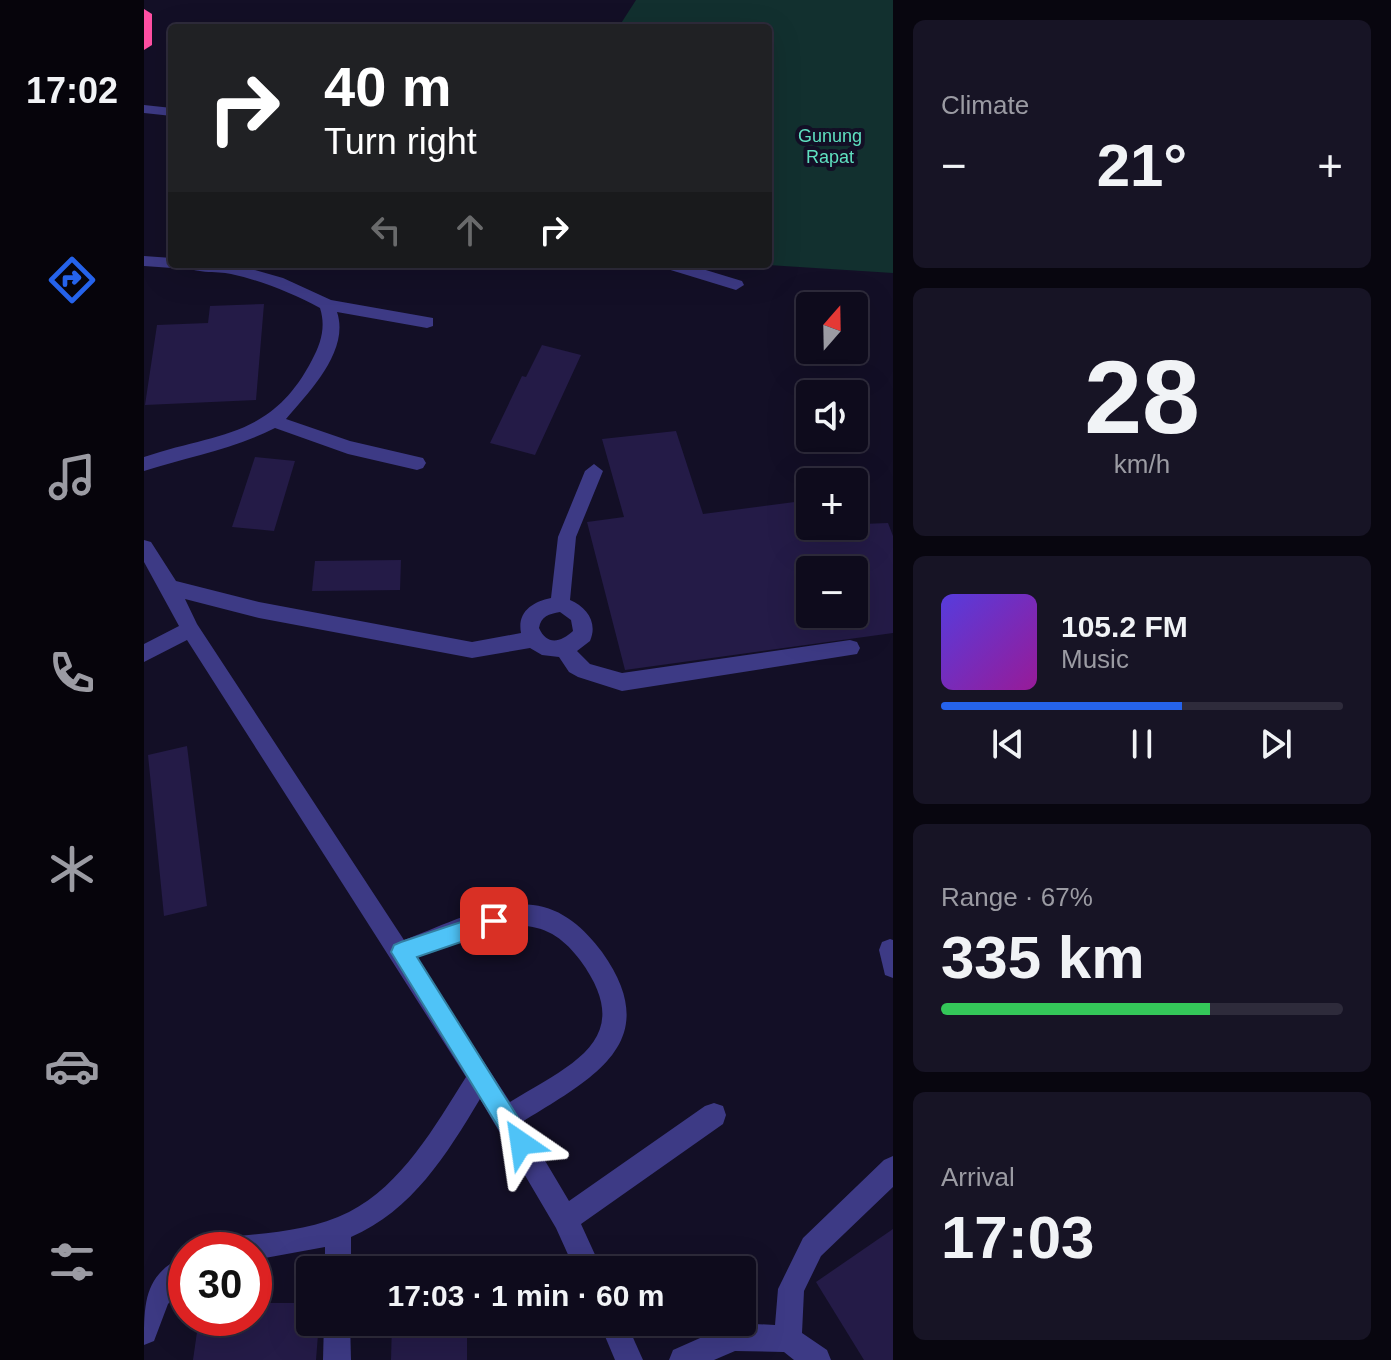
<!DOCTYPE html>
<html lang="en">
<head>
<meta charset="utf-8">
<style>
	:root { --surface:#0e0b1c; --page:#171425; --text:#f1f3f6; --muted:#9b9ba3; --line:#2e2b3b; --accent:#2563eb }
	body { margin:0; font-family:Arial,sans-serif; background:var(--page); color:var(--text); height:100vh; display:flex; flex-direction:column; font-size:30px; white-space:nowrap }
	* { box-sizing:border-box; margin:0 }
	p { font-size:26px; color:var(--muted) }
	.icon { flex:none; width:44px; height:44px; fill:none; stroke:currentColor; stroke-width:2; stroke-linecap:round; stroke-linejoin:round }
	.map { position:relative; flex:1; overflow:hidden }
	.side { display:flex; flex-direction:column; gap:20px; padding:20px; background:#08060f; width:498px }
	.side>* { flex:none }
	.hud { position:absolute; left:24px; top:24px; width:604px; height:244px; border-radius:8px; box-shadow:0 8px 32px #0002,0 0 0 2px var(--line); background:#202124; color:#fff; overflow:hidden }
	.needle { width:52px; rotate:20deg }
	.fabs { position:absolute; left:652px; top:292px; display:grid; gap:16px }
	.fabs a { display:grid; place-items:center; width:72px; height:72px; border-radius:8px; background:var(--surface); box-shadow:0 8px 32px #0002,0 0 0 2px var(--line); font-size:40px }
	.speed { position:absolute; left:24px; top:1232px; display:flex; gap:16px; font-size:40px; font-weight:700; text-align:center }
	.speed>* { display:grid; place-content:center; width:104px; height:104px; border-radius:50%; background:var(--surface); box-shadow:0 8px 32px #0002,0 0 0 2px var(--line); line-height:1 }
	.speed .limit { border:12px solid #d22; background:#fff; color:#111 }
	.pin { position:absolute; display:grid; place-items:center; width:68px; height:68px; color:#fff; margin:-34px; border-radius:16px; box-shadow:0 4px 12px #0006 }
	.me { position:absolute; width:88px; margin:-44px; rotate:328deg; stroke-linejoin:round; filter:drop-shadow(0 0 6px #0008) }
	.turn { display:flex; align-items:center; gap:28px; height:168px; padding:0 24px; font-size:36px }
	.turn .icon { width:104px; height:104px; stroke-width:2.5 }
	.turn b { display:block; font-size:56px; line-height:68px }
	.lanes { display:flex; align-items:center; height:76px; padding:0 24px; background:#0003; justify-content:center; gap:40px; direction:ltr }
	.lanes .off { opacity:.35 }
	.big { font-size:60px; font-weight:800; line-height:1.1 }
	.side .tile { flex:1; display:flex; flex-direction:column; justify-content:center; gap:12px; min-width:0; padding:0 28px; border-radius:12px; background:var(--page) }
	.side .dial { align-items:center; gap:0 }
	.dial b { font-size:104px; line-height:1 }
	.song { display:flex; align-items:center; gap:24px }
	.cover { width:96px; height:96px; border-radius:12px; background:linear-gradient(135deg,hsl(250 70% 55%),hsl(300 70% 35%)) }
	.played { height:8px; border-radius:4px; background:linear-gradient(90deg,var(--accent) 60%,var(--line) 60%) }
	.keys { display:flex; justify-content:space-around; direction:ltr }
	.heat { display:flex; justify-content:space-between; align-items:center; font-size:44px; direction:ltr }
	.charge { height:12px; border-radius:6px; background:linear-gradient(90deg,#34c759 67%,var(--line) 0) }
	.trip { position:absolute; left:152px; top:1256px; width:460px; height:80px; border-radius:8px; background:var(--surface); box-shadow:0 8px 32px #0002,0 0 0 2px var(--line); font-weight:800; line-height:80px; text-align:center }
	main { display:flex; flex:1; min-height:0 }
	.tab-bar { display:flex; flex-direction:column; width:144px; justify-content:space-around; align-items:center; background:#06040b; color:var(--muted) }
	.tab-bar .icon { width:56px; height:56px }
	.tab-bar .active { color:var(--accent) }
	.tab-bar b { font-size:36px; color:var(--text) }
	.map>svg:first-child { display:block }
	.green { fill:#12302f }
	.building { fill:#241b47; fill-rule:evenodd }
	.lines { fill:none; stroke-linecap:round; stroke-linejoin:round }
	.minor { fill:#3d3a85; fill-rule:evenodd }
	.highway { fill:#ff4fa3; fill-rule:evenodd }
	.route { fill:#4fc3f7; stroke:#337fa1; stroke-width:2 }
	.labels { text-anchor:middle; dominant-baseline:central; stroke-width:8; stroke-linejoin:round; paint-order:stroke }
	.far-park-label { font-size:18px; fill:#5fe0c0; stroke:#130f26 }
</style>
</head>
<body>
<main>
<nav class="tab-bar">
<b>17:02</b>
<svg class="icon active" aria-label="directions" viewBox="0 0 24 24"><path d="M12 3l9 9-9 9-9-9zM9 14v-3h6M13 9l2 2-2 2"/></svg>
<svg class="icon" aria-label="music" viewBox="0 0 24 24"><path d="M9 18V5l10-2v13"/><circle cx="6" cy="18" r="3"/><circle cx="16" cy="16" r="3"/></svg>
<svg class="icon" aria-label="phone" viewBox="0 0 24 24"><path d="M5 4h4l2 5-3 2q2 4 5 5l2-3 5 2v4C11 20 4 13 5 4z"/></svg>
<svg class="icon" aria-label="climate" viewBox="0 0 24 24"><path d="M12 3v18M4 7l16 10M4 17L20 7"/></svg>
<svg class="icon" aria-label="car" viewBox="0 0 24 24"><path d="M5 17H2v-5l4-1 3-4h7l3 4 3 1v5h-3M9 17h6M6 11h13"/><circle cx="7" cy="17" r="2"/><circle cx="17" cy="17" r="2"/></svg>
<svg class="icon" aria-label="filters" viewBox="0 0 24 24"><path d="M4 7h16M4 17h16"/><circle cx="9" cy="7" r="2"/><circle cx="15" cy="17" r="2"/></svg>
</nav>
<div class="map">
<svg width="749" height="1360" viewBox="0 0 749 1360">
	<rect width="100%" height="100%" fill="#130f26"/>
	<polygon class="green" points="492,0 749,0 749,273 624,265 624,28 474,28"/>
	<g class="building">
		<polygon points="120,304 112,400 1,405 13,325 64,323 66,306"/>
		<polygon points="398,345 437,355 391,455 346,443 378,376 382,377"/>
		<path d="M 532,431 L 559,514 L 666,500 L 666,526 L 744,523 L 749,536 L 749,633 L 481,670 L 443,522 L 480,517 L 458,439 ZM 666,570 L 710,570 L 710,614 L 666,614 Z"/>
		<polygon points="111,457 151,461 130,531 88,527"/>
		<polygon points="257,560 256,590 168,591 171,561"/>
		<polygon points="43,746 63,906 20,916 4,755"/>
		<polygon points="749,1229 749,1360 720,1360 672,1282"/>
		<polygon points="110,1303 166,1303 166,1322 175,1322 172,1360 49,1360 55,1318 110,1318"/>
		<polygon points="248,1322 323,1322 323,1360 247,1360"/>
	</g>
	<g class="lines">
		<g class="minor">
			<polygon points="0,105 28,108 28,116 0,113"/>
			<polygon points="0,256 28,258 28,264 35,264 28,268 0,266"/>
			<path d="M 38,264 L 100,267 L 139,278 L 187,300 L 289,318 L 289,326 L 283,328 L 193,312 C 206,351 165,392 142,419 L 206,441 L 279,458 L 282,463 L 279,468 L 273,470 L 204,454 L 131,428 C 90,449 44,457 0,471 L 0,457 C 73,432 127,439 168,360 C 177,343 182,327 176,308 C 148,293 119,281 87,274 C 73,271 48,274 38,264 Z"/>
			<polygon points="517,264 542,264 598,281 600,285 592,290 520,268"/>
			<path d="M 450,464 L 459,471 L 432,537 L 426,600 C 443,607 454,623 446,641 L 433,651 L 446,664 L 478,673 L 706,640 L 713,642 L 716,648 L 713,654 L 478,691 L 434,677 L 425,672 L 415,657 L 398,655 L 386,648 L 328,658 L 115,618 L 41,599 L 53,624 L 260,940 C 299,926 347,900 389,905 C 418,908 441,929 458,952 C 522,1042 449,1078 378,1122 L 425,1201 L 561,1106 L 570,1103 L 579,1106 L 582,1115 L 579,1124 L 437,1224 L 458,1270 L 431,1270 L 412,1228 L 336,1099 C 303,1154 268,1211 207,1237 L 207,1270 L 181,1270 L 181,1247 L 110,1260 L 110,1250 L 70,1250 L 74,1241 L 83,1237 C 123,1233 168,1231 205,1212 C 258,1185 291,1126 322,1077 L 43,640 L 0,662 L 0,644 L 35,626 L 0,562 L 0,540 L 7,542 L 32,581 L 115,602 L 328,642 L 377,633 C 373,612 388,602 407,598 L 414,537 L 441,471 ZM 416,612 L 427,620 L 429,631 C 417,642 403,646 395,628 C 397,616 405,614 416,612 ZM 380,926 C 404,927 422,941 436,960 C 494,1039 428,1064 366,1102 L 272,958 L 334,935 Z"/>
			<polygon points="746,939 749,940 749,978 741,975 735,950 738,942"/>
			<polygon points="749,1156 749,1187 677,1256 660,1291 658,1333 683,1350 687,1360 650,1360 640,1352 591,1351 570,1360 525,1360 529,1350 590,1323 631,1325 634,1289 659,1238 740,1160"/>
			<path d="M 42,1255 L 42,1284 L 24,1304 L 10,1341 L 0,1345 C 0,1302 0,1274 42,1255 Z"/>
			<polygon points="180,1322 206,1322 207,1360 179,1360"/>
			<polygon points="455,1322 482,1322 499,1360 471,1360"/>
		</g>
		<polygon class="highway" points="0,9 8,14 8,45 0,50"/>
	</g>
	<polygon class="route" points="350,911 358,914 361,921 358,928 273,957 385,1135 388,1143 385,1151 377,1155 369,1151 247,952 250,945 257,942"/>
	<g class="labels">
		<g class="far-park-label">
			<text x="686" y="136">Gunung<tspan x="686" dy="21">Rapat</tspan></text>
		</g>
	</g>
</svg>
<div class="fabs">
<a><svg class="needle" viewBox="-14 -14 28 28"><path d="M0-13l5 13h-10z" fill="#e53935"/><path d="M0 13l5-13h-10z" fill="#9b9ba3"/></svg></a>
<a><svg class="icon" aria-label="sound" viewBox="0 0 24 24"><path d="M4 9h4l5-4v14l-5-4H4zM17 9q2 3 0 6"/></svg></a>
<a>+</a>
<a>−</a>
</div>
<div class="speed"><div class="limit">30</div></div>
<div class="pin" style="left:350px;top:921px;background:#d93025"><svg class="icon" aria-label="arrive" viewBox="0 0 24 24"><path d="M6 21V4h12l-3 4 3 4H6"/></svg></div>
<svg class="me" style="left:377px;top:1143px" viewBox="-20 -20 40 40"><path d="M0-17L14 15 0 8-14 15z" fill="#4fc3f7" stroke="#fff" stroke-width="4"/></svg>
<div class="trip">17:03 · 1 min · 60 m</div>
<div class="hud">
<div class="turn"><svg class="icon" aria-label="right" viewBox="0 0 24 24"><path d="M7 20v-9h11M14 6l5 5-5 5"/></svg><div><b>40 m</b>Turn right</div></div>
<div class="lanes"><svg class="icon off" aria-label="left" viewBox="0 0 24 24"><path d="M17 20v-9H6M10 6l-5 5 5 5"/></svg><svg class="icon off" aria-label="ahead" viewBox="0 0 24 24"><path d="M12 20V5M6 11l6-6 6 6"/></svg><svg class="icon" aria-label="right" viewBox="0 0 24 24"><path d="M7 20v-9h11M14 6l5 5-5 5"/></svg></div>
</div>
</div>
<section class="side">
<div class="tile"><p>Climate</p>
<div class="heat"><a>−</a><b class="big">21°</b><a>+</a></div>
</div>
<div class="tile dial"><b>28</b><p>km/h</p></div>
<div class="tile">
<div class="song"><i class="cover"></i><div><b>105.2 FM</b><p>Music</p></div></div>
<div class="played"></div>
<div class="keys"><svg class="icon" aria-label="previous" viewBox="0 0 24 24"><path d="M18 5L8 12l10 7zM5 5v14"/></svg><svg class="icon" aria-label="pause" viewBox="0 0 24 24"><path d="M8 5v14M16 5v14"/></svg><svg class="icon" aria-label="next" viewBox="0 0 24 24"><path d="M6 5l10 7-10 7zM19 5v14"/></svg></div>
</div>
<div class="tile"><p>Range · 67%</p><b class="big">335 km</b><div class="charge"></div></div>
<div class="tile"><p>Arrival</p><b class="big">17:03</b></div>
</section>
</main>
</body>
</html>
